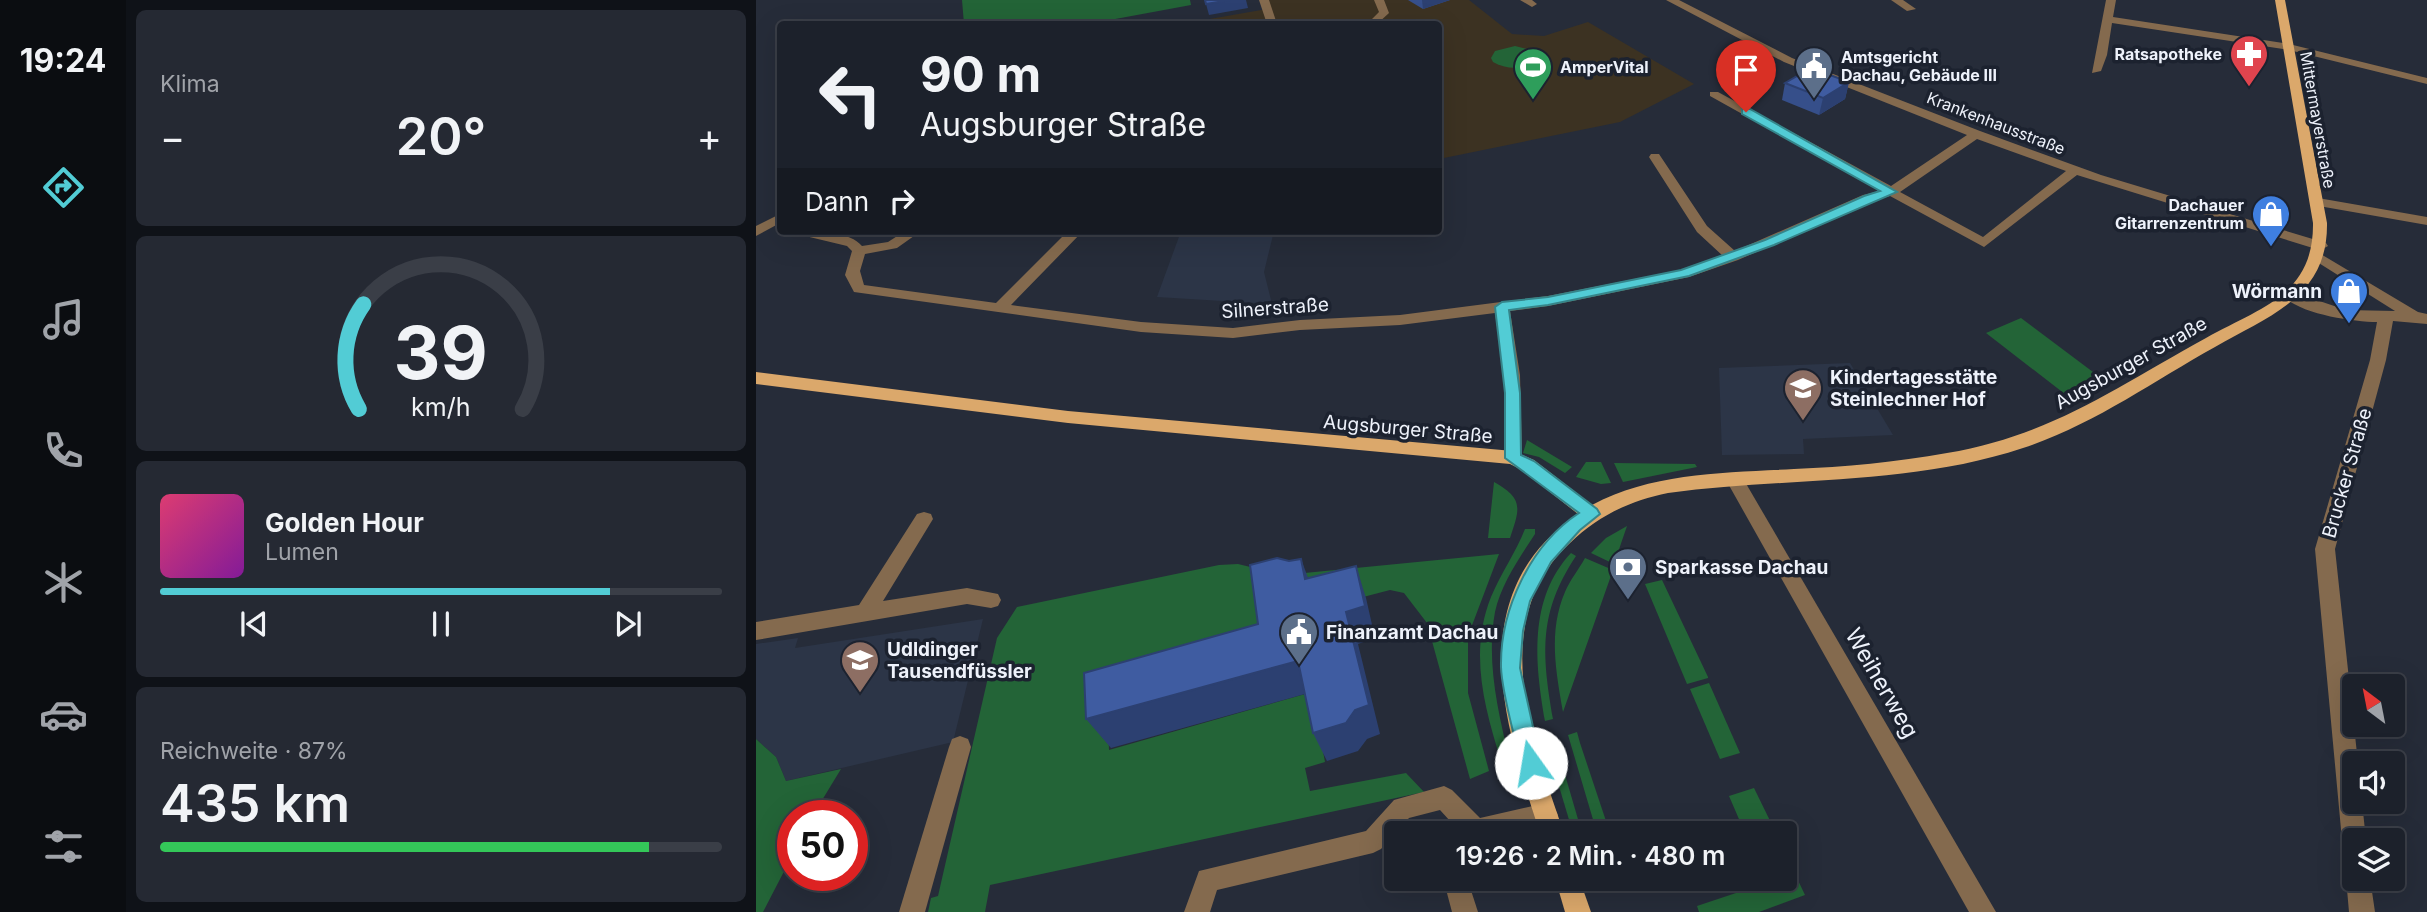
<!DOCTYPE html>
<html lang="de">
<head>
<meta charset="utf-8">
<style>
	:root { --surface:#1c212b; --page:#252933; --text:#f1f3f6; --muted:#a0a3a9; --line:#3a3e47; --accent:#52ccd5 }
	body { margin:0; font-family:Inter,sans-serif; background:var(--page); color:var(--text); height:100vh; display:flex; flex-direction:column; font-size:26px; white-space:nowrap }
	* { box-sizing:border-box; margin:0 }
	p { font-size:23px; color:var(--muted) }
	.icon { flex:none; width:38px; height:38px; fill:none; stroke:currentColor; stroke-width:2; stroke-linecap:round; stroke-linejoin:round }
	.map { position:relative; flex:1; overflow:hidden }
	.details { display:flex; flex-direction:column; gap:10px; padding:10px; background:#0f1218; width:630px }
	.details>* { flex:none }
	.banner { position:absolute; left:21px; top:21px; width:665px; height:214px; border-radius:7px; box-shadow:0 7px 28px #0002,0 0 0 2px var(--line); background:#1c212b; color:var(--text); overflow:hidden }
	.needle { width:46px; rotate:328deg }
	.tools { position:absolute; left:1586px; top:674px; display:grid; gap:14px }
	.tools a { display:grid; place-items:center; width:63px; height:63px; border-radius:7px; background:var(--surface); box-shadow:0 7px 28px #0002,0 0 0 2px var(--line); font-size:35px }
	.speed { position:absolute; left:21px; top:800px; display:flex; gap:14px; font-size:35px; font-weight:700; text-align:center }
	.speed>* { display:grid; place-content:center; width:91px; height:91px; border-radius:50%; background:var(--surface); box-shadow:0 7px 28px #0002,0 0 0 2px var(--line); line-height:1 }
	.speed .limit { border:10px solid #d22; background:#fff; color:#111 }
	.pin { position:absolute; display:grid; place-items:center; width:60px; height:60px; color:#fff; margin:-72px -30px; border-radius:50% 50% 50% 0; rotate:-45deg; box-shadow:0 0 7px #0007 }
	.pin .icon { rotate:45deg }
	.me { position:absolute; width:77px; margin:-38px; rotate:347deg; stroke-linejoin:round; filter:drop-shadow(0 0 5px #0008) }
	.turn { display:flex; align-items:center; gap:24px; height:147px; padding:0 28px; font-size:32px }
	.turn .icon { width:91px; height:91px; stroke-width:2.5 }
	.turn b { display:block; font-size:49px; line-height:60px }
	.then { display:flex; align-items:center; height:66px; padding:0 28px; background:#0003; gap:14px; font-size:26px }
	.big { font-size:52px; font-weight:600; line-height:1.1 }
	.details .tile { flex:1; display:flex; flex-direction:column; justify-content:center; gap:10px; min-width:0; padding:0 24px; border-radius:10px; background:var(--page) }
	.details .dial { align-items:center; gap:0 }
	.dial svg { height:182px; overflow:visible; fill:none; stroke:var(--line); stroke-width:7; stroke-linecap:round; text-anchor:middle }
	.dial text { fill:var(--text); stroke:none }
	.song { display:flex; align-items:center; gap:21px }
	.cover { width:84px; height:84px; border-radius:10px; background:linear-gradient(135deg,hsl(340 70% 55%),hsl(290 70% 35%)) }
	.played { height:7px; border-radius:4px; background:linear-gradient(90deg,var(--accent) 80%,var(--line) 80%) }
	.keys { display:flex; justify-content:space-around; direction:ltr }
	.heat { display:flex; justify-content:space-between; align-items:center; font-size:38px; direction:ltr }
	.charge { height:10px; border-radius:5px; background:linear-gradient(90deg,#34c759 87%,var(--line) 0) }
	.trip { position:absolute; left:628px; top:821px; width:413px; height:70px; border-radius:7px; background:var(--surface); box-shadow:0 7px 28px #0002,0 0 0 2px var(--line); font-weight:600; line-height:70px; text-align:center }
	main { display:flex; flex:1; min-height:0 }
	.dock { display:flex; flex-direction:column; width:126px; justify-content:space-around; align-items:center; background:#0b0d11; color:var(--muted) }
	.dock .icon { width:49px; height:49px }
	.dock .active { color:var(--accent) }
	.dock b { font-size:32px; color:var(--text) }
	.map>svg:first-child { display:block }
	.built { fill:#2c3547 }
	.medical { fill:#3c3222 }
	.green { fill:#236437 }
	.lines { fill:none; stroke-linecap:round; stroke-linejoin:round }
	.minor { fill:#846a4e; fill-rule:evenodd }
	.major { fill:#dba86b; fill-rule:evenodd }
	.wall { fill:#364f8a }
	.shaded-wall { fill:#2c4071 }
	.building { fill:#3f5ca1; stroke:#2c4071; stroke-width:2 }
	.route { fill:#52ccd5; stroke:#35858a; stroke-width:2 }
	.labels { text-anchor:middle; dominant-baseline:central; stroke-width:7; stroke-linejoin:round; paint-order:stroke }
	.far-poi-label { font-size:16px; font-weight:bold; fill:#eef2fb; stroke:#1c222f; text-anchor:end }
	.far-street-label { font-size:16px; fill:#eef2fb; stroke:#1c222f }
	.poi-label { font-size:19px; font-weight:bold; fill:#eef2fb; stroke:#1c222f; text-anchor:start }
	.street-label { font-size:19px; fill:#eef2fb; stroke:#1c222f }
	.near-street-label { font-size:23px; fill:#eef2fb; stroke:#1c222f }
</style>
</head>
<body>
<main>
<nav class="dock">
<b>19:24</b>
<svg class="icon active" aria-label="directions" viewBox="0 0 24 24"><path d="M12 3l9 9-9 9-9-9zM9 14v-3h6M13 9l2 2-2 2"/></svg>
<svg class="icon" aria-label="music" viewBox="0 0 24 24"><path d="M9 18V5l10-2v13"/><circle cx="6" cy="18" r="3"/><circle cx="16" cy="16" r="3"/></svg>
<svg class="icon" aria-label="phone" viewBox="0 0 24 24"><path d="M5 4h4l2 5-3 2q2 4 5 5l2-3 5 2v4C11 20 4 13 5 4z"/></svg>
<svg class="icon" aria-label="climate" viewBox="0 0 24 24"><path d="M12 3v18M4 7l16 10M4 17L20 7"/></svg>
<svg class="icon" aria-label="car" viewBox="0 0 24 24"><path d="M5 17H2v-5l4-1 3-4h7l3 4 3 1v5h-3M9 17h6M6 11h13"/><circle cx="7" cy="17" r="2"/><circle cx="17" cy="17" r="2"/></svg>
<svg class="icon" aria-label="filters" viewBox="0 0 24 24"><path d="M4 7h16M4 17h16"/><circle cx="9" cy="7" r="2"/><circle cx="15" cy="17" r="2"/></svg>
</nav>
<section class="details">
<div class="tile"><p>Klima</p>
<div class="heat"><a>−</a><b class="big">20°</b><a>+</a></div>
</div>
<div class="tile dial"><svg viewBox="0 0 100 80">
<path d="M14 69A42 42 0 1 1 86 69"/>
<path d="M14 69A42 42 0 0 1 16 23" stroke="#52ccd5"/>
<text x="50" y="56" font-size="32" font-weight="700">39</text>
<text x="50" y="72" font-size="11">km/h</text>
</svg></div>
<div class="tile">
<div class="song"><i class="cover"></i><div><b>Golden Hour</b><p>Lumen</p></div></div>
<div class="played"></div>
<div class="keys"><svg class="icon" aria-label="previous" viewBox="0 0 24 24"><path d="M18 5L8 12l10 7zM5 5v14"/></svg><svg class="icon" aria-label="pause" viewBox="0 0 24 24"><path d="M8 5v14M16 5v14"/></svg><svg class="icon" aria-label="next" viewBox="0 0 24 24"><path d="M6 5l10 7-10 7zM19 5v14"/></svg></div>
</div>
<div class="tile"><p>Reichweite · 87%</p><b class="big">435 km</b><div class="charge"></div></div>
</section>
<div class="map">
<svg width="1671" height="912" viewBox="0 0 1671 912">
	<rect width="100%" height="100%" fill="#262c39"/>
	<g class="built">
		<polygon points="448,231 518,231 508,272 516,304 401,297 424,234"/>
		<polygon points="1094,363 1137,435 1047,439 1048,454 966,455 963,368"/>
		<polygon points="227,619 197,742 30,781 20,757 0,739 0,644 42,638 39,648"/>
	</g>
	<polygon class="medical" points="510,0 713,0 756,34 788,36 832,22 938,84 864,122 683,159 682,24 425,24 511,9"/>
	<g class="green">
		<polygon points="206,0 434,0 435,5 343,22 344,24 208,24"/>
		<path d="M 759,46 L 779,51 L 782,57 C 772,71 751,70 737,62 L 735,58 L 739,51 Z"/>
		<polygon points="1265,318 1349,381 1314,398 1230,333"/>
		<polygon points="771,440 816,467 809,473 783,457 767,453"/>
		<polygon points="830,462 845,462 855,483 845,484 820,477"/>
		<polygon points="858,463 939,464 941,467 867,482"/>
		<path d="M 738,482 C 768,499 764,508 754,538 L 732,538 Z"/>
		<polygon points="871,526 858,564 835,553 850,538"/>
		<path d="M 769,529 L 779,529 L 779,534 C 764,557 745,584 739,612 C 730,661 742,711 753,758 L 745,761 C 728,706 713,652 735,597 C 745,573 760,552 769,529 Z"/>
		<path d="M 815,553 L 820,556 C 782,613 786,654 797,719 L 789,721 C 779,663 772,599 815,553 Z"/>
		<polygon points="743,554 712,636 712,693 733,771 714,779 671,623 648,593 634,590 565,608 515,654 351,701 353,750 556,692 569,762 549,768 554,791 650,773 668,792 234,885 229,912 172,912 175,898 182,896 241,638 261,607 463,565 482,564 528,575"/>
		<path d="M 829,558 L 857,570 L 807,712 C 800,672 792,631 809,592 C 814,580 823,569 829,558 Z"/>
		<polygon points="906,580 952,677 952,678 931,684 889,584"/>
		<polygon points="953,683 984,753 964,759 934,689"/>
		<polygon points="821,732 824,743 854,833 841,833 812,735"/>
		<polygon points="0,739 20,757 30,781 85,769 57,815 37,816 37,854 7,912 0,912"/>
		<polygon points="805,761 826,833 817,833 796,763"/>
		<polygon points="998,788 1020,833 989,833 973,796"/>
		<polygon points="1029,853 1049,895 1003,912 943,912 941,906 1010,883 1009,879 1029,878"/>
	</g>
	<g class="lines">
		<g class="minor">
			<polygon points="503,0 513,0 521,24 511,24"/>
			<polygon points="618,0 628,0 633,13 621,24 611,24 623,12"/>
			<polygon points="764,0 776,0 781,4 776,7"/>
			<path d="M 910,0 L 923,0 L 1036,58 L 1224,131 L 1345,175 L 1570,243 L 1572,246 L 1565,250 L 1560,249 L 1321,175 L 1228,247 L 1134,196 L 1117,201 L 982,260 L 933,277 L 792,306 L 754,311 L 764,375 L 766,458 L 763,463 L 751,463 L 748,458 L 748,375 L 739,313 L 644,325 L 544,330 L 477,338 L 385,332 L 98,292 L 89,275 L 96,251 L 91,246 L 41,234 L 39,231 C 59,231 92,230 106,246 L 132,242 L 149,231 L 165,231 L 141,248 L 109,254 L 104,271 L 108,285 L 240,303 L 312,231 L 327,231 L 255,305 L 385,322 L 477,328 L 544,320 L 644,315 L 792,296 L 925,270 L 967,256 L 941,232 L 893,157 L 895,154 L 903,154 L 951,226 L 979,251 L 1107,195 L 1124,191 L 954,96 L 954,92 L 962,92 L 1135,186 L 1211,135 L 1028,62 ZM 1221,139 L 1310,171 L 1227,237 L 1144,192 Z"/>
			<polygon points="1135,0 1147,0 1160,9 1151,11"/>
			<polygon points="1350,0 1360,0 1357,17 1533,44 1671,78 1671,84 1533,50 1356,23 1351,55 1345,71 1336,73"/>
			<polygon points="1562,198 1671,217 1671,225 1557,205 1555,202"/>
			<polygon points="24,214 24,223 0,236 0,226"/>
			<path d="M 1563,253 L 1662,312 L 1671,314 L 1671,324 L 1637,321 L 1630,360 L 1579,549 L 1602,763 L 1598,763 L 1598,802 L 1606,802 L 1610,840 L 1598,840 L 1598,852 L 1590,848 L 1586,840 L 1559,549 L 1614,360 L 1621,322 C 1597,322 1544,314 1527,296 L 1534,291 L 1590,310 L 1639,311 L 1558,260 L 1556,257 Z"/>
			<polygon points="979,473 985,475 1240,912 1213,912 970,480 973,475"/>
			<polygon points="168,512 175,514 177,519 127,601 211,588 242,594 245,600 242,606 235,608 211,604 0,640 0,622 103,605 161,514"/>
			<polygon points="204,736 212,739 215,747 169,912 143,912 193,747 196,739"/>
			<polygon points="688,786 696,790 724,818 790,803 798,807 802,815 798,823 763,833 705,833 684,810 653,818 625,849 617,853 461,890 454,912 428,912 443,871 610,831 638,800"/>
			<polygon points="1598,867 1598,878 1614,878 1619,912 1593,912 1590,878 1593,869"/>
			<polygon points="687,878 711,878 722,912 696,912"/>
		</g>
		<g class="major">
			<path d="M 1519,0 L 1529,0 L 1571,223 C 1572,297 1514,315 1459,347 C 1396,382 1337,425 1267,448 C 1153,486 1030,477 912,493 C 873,501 842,516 814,543 C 730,621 776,741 808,833 L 784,833 C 748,724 705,593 822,514 L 766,470 L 754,464 L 312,423 L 0,384 L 0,372 L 312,411 L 757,451 L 778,460 L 836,505 C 898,472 970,473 1038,469 C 1089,467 1140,462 1191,453 C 1296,435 1359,388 1450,338 C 1504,308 1558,295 1557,223 Z"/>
			<polygon points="799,878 823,878 835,912 809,912"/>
		</g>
	</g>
	<g class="wall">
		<polygon points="652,0 694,0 667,9"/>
		<polygon points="1093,82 1089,99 1063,115 1026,100 1029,83"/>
	</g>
	<g class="shaded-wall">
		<polygon points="474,0 490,0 492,8 453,15 450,4"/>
		<polygon points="666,0 694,0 667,9"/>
		<polygon points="1093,82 1089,99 1063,115 1067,98"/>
		<polygon points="545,559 557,591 549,579"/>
		<polygon points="600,566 610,598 619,638 602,644 624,734 611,739 602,751 571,761 557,733 590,612"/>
		<polygon points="542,661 556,692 355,748 330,719"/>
	</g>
	<g class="building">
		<polygon points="449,0 474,0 450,4"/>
		<polygon points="1055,68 1093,82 1067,98 1029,83"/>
		<polygon points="521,558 533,561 545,559 549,579 600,566 609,606 590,612 613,705 599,710 590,723 557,733 542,661 330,719 328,673 502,624 494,565"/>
	</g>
	<path class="route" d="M 986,109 L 994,109 L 1141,192 L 1018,245 L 933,276 L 792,305 L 753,310 L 764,393 L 765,455 L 778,461 L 841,509 L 844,514 L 824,530 L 795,562 L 774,601 L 767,631 L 764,668 L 785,763 L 782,770 L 775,773 L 767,770 L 764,763 C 759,735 746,695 745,667 C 744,610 774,545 823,513 L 749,458 L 749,393 L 739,307 L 746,302 L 792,297 L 925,270 L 1009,240 L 1108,196 L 1124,191 L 986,114 Z"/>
	<defs>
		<symbol id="pharmacy-pin" viewBox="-11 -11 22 30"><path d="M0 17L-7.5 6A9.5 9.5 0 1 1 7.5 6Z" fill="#e0444e" stroke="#1c222f"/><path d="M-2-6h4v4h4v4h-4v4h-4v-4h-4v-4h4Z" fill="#fff"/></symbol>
		<symbol id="civic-pin" viewBox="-11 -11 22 30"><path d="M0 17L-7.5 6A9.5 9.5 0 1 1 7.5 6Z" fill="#5c6f8a" stroke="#1c222f"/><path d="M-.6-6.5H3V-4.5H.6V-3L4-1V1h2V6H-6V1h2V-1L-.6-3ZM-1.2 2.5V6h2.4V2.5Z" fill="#fff"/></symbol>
		<symbol id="stadium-pin" viewBox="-11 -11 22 30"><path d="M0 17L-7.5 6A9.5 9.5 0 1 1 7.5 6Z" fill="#2e9e5b" stroke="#1c222f"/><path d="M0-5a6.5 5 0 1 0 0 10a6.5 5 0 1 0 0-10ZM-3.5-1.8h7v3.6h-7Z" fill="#fff"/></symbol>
		<symbol id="shop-pin" viewBox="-11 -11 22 30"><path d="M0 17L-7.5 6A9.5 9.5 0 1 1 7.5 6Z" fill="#3f7fe0" stroke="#1c222f"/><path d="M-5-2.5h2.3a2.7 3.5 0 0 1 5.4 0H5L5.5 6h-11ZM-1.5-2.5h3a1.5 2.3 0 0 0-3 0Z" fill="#fff"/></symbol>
		<symbol id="school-pin" viewBox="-11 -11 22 30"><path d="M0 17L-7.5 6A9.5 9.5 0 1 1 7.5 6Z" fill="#8d6e63" stroke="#1c222f"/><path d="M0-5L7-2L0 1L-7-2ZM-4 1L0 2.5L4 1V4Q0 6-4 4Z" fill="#fff"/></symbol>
		<symbol id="bank-pin" viewBox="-11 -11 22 30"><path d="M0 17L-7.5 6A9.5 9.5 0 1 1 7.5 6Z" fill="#5c6f8a" stroke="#1c222f"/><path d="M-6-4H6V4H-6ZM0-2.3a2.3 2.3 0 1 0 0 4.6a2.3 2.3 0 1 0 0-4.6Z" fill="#fff"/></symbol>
	</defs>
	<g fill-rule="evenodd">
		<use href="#pharmacy-pin" x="1471" y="32" width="44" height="60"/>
		<use href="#civic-pin" x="1036" y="44" width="44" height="60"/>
		<use href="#stadium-pin" x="755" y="45" width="44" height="60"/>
		<use href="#shop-pin" x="1493" y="192" width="44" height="60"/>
		<use href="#shop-pin" x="1571" y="269" width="44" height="60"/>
		<use href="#school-pin" x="1025" y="366" width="44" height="60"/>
		<use href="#bank-pin" x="850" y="545" width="44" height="60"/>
		<use href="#civic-pin" x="521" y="610" width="44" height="60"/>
		<use href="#school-pin" x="82" y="638" width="44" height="60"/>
	</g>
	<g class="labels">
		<g class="far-poi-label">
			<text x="1466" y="54">Ratsapotheke</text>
			<text x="1085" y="57" text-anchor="start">Amtsgericht<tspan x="1085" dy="18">Dachau, Gebäude III</tspan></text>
			<text x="804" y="67" text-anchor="start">AmperVital</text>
			<text x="1488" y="205">Dachauer<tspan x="1488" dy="18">Gitarrenzentrum</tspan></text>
		</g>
		<g class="far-street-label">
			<text transform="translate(1562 120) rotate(80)">Mittermayerstraße</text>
			<text transform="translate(1240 123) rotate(21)">Krankenhausstraße</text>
		</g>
		<g class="poi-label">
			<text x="1566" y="291" text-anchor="end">Wörmann</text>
			<text x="1074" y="377">Kindertagesstätte<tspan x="1074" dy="22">Steinlechner Hof</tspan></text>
			<text x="899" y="567">Sparkasse Dachau</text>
			<text x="570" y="632">Finanzamt Dachau</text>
			<text x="131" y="649">Udldinger<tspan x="131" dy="22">Tausendfüssler</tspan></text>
		</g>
		<g class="street-label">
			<text transform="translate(519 308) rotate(-4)">Silnerstraße</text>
			<text transform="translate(1375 363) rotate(-29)">Augsburger Straße</text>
			<text transform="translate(652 429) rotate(5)">Augsburger Straße</text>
			<text transform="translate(1591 473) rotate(-74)">Brucker Straße</text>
		</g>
		<g class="near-street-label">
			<text transform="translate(1126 683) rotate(60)">Weiherweg</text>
		</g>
	</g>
</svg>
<div class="tools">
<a><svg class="needle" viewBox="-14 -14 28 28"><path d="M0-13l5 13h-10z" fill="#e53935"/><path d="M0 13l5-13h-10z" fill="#a0a3a9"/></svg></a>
<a><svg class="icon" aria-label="sound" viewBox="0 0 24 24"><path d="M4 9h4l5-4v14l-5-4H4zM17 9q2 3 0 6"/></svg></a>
<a><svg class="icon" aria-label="layers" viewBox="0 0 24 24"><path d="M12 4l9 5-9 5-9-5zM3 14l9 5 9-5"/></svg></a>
</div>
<div class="speed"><div class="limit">50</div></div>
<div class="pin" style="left:990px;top:112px;background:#d93025"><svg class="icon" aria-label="arrive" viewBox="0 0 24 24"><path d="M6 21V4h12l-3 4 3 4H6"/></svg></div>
<svg class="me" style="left:775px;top:763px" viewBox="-20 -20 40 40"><circle r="19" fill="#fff"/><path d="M0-13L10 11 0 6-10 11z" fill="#52ccd5"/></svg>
<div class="trip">19:26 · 2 Min. · 480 m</div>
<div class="banner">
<div class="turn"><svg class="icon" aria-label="left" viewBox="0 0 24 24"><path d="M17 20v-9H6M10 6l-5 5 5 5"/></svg><div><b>90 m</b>Augsburger Straße</div></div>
<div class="then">Dann<svg class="icon" aria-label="right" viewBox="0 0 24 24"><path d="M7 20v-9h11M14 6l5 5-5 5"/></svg></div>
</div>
</div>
</main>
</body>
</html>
